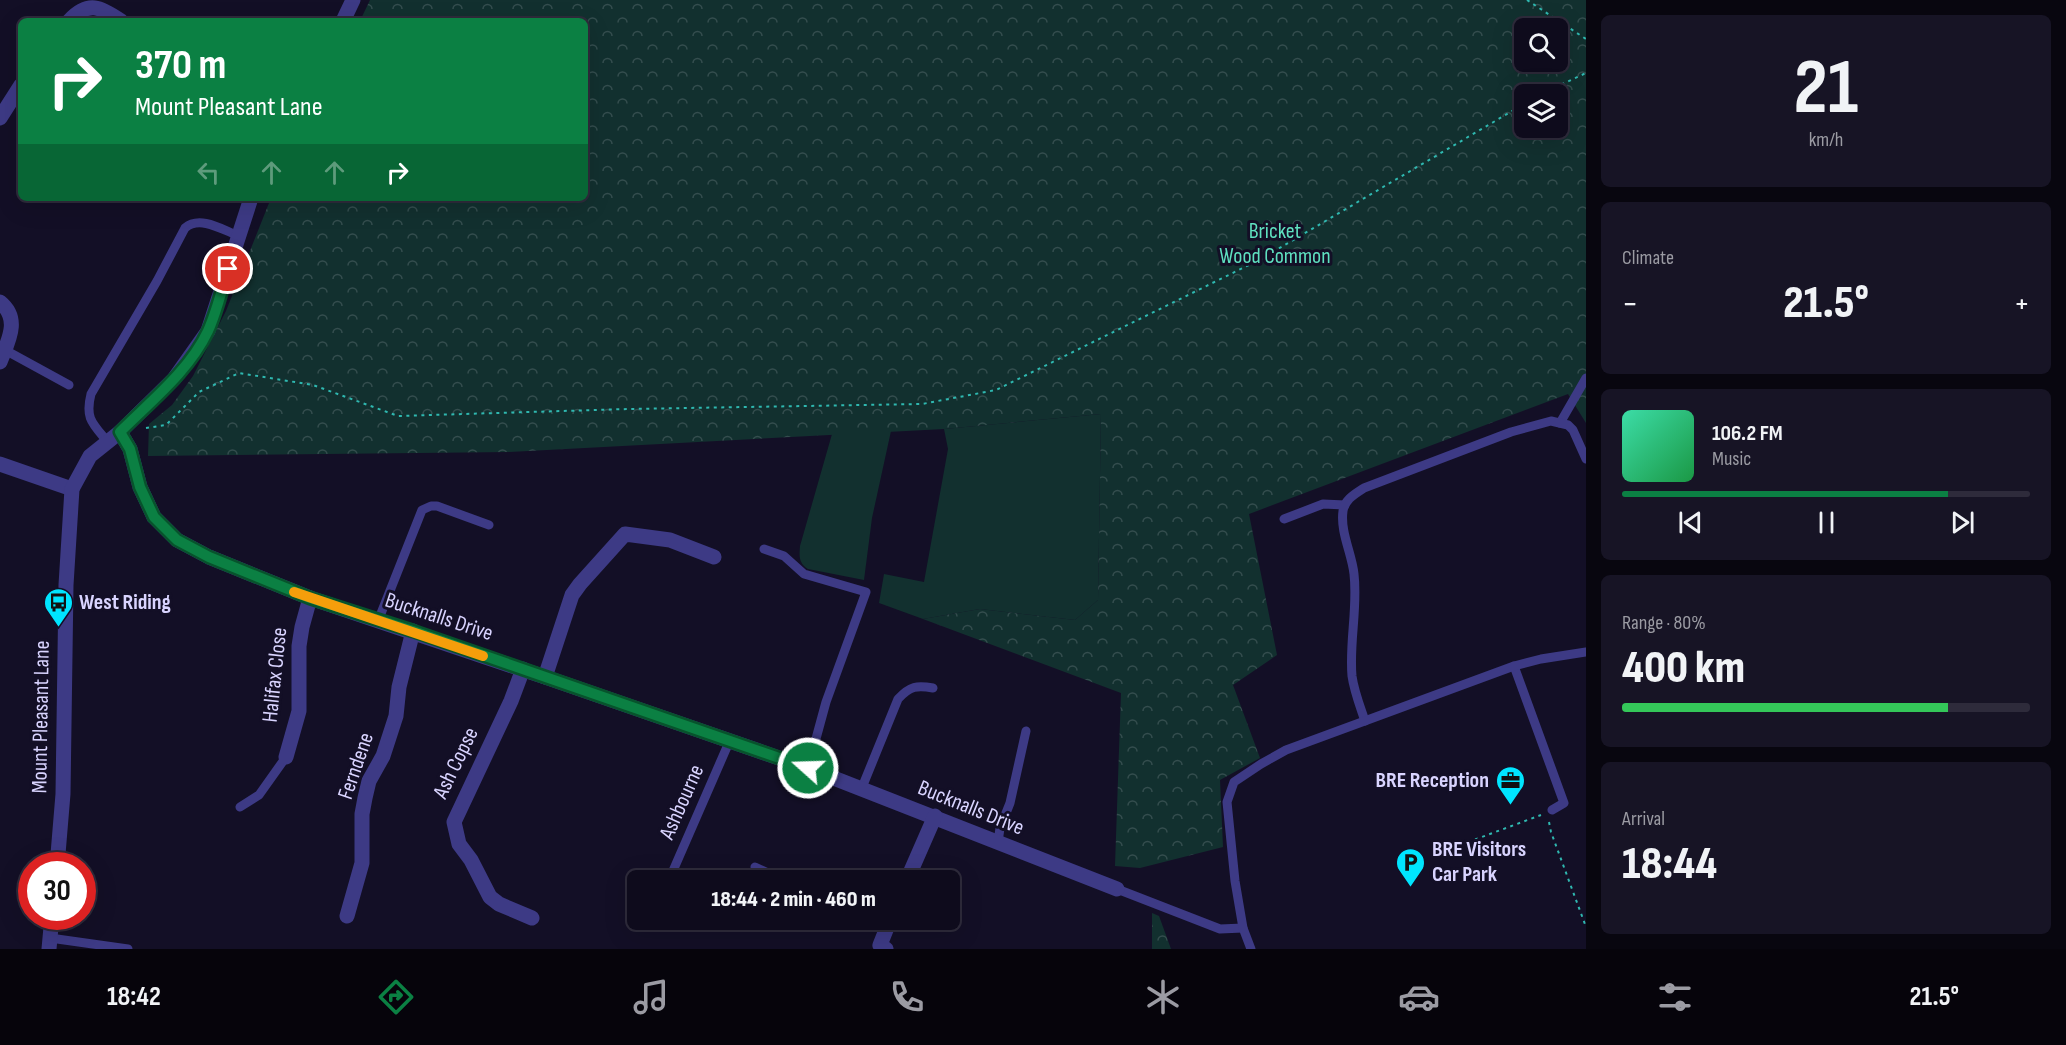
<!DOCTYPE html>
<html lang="en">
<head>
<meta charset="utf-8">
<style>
	:root { --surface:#0e0b1c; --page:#171425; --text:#f1f3f6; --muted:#9b9ba3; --line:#2e2b3b; --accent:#0b8043 }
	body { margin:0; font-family:"Sofia Sans Condensed",sans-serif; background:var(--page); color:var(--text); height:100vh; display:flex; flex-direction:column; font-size:22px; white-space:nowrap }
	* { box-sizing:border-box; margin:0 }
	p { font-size:20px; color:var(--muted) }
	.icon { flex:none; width:33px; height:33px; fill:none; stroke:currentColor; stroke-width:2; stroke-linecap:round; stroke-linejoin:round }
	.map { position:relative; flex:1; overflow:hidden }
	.sheet { display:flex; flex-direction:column; gap:15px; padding:15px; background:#08060f; width:480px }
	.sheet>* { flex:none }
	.hud { position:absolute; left:18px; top:18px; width:570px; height:183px; border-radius:9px; box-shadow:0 6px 24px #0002,0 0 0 2px var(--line); background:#0b8043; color:#fff; overflow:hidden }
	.fabs { position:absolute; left:1514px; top:18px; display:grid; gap:12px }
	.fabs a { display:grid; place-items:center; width:54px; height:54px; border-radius:9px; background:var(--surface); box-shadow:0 6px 24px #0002,0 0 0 2px var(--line); font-size:30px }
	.speed { position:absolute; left:18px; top:852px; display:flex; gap:12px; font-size:30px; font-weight:700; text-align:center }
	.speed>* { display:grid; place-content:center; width:78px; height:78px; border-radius:50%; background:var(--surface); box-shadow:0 6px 24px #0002,0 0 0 2px var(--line); line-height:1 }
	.speed .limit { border:9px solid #d22; background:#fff; color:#111 }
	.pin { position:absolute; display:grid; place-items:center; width:51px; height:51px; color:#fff; margin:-26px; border:3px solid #fff; border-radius:50%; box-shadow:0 2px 6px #0007 }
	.me { position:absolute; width:66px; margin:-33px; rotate:290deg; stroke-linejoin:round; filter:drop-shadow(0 0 4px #0008) }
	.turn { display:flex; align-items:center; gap:21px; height:126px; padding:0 18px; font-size:27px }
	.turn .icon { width:78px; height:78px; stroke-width:2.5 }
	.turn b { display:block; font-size:42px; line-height:51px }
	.lanes { display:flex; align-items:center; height:57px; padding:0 18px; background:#0003; justify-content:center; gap:30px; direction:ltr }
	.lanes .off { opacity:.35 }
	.big { font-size:45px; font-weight:800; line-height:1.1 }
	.sheet .tile { flex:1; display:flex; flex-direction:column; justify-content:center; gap:9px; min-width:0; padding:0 21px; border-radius:9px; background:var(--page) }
	.sheet .dial { align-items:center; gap:0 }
	.dial b { font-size:78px; line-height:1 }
	.song { display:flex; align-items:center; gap:18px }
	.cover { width:72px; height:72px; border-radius:9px; background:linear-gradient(135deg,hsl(160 70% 55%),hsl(140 70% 35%)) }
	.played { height:6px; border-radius:3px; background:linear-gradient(90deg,var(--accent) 80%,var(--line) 80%) }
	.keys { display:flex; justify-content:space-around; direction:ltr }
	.heat { display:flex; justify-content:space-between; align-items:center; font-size:33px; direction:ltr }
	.charge { height:9px; border-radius:4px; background:linear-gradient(90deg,#34c759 80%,var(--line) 0) }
	.trip { position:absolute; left:627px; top:870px; width:333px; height:60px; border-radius:9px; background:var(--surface); box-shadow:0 6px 24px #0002,0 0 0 2px var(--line); font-weight:800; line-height:60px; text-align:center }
	.menu { display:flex; height:96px; justify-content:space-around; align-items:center; background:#06040b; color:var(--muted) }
	.menu .icon { width:42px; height:42px }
	.menu .selected { color:var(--accent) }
	.menu b { font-size:27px; color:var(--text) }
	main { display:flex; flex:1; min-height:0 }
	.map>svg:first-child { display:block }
	.green { fill:#12302f }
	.forest { fill:url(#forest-crowns); fill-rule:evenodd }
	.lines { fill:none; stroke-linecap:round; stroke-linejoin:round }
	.path { stroke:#2fb8b0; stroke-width:2; stroke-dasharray:3 4.5; stroke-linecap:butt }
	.service { stroke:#3d3a85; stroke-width:9 }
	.minor { stroke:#3d3a85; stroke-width:15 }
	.tertiary { stroke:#3d3a85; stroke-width:15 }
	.route-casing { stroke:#07532c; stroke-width:15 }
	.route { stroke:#0b8043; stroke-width:10 }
	.slow { stroke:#f59e0b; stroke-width:10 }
	.labels { text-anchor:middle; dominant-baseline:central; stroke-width:6; stroke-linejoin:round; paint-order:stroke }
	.park-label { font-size:22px; fill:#5fe0c0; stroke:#130f26 }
	.poi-label { font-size:22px; font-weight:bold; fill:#d9d4ff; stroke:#130f26; text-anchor:start }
	.street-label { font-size:22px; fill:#d9d4ff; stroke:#130f26 }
</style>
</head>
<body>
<main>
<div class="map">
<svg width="1586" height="949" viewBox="0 0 1586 949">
	<defs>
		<pattern id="forest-crowns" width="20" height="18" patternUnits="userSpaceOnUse" patternTransform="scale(1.5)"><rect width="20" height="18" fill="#12302f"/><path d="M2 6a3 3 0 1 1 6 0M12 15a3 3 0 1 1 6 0" fill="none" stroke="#344d4e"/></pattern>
	</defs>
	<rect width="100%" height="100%" fill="#130f26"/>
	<g class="green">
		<polygon points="1101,414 1098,600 1075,620 980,609 923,619 879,603 884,574 924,582 948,449 944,429"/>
		<path d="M 891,431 L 872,518 L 864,580 L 808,569 C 799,563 799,557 800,546 L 832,434 Z"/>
	</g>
	<g class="forest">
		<path d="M 370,0 L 1586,0 L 1586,423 L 1568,394 L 1249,514 L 1277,655 L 1233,685 L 1260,758 L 1220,780 L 1223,847 L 1140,868 L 1115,866 L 1121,693 L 923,619 L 980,609 L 1075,620 L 1098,600 L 1101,414 L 944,429 L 509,452 L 148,456 L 149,424 L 172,405 L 193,376 L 226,311 L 271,198 L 585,198 L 585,21 L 360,21 ZM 1524,28 L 1557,28 L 1557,62 L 1524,62 ZM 1524,94 L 1557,94 L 1557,128 L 1524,128 Z"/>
		<polygon points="1152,913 1159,916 1171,949 1152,949"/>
	</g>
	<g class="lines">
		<g class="path">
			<polyline points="1527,0 1586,39"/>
			<polyline points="1541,94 1586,73"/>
			<polyline points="146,428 166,425 199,392 239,373 313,385 398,416 628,409 922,404 996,390 1261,259 1524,104"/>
			<polyline points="1549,822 1551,832 1586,927"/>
			<polyline points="1447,850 1541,815"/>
		</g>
		<g class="service">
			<polyline points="5,350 69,385"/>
			<polyline points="1560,423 1586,378"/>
			<path d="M 107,441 C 92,423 85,418 91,394 L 157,281 L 185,228 C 200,215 223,230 239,236"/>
			<polyline points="1284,519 1323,504 1345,505"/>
			<polyline points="764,549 784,556 804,574 866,592 826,702 808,768"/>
			<polyline points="378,621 422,510 431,506 437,506 489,525"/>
			<polyline points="1514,666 1564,803 1552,810"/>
			<path d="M 1365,721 C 1360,706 1354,691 1352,676 C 1349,642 1358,608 1354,574 C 1352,554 1340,532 1343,511 C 1345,499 1355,494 1364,488 L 1511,432 L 1551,421 L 1568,425 L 1573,430 L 1586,459"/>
			<path d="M 861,790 L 898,699 C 910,686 917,685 933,688"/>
			<polyline points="240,807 259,795 286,757"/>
			<polyline points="998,842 1000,828 1010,803 1026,731"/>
			<polyline points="755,867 783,880"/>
			<polyline points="669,880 730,740"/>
			<polyline points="1117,889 1220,929 1243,928"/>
			<polyline points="865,920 886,930"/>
			<polyline points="50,938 128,949"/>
			<polyline points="1251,949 1243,928 1235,881 1227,802 1234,782 1261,764 1286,750 1514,666 1541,659 1586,652"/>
		</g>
		<g class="minor">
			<path d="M 69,21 C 88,0 101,7 121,21"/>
			<polyline points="0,118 21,85"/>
			<path d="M 0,302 C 21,319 8,341 0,362"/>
			<polyline points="120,432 130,449 140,487 154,517 177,540 209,557 310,598 545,677 808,768 1117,889"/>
			<polyline points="523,669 511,701 454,822 459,844 471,860 490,897 499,904 532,918"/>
			<polyline points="545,677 572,595 580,584 625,534 670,540 714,557"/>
			<polyline points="286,757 299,711 299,646 302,627 310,598"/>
			<polyline points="907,880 935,816"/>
			<polyline points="347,916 362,863 362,814 365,798 369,781 383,756 396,716 399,687 413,631"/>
			<polyline points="886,949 880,945 890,920"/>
		</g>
		<g class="tertiary">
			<polyline points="343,21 353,0"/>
			<polyline points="0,464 72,489"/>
			<polyline points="57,866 63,794 66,585 72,489 90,456 120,432 174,379 208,331 251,198"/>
			<polyline points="49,949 52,916"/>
		</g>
	</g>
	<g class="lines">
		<defs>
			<path id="route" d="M 228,269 C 222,289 217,311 208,331 C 189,371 151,401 120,432 L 130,449 L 140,487 L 154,517 L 177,540 L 209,557 L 310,598 L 413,631 L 808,768"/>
		</defs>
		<use href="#route" class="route-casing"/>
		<use href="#route" class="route"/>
		<polyline class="slow" points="294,592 483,656"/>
	</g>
	<defs>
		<symbol id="bus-pin" viewBox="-11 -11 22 30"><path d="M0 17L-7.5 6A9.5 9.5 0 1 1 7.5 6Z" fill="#00e5ff" stroke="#130f26"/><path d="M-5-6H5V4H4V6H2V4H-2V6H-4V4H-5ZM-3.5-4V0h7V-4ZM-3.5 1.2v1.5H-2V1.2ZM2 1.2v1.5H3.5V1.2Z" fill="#111"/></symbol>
		<symbol id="office-pin" viewBox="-11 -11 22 30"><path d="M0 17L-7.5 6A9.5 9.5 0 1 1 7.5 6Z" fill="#00e5ff" stroke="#130f26"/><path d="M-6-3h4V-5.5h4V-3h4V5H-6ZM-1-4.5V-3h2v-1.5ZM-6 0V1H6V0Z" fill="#111"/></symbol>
		<symbol id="parking-pin" viewBox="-11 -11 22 30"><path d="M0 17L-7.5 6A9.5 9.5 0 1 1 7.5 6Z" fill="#00e5ff" stroke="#130f26"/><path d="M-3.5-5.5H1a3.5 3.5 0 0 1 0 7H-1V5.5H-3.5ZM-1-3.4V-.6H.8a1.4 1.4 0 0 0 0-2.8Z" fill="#111"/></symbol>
	</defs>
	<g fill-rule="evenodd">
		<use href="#bus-pin" x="42" y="586" width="33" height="45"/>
		<use href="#office-pin" x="1494" y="764" width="33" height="45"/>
		<use href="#parking-pin" x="1394" y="846" width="33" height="45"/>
	</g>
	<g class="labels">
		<g class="park-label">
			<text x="1275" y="231">Bricket<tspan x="1275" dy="25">Wood Common</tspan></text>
		</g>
		<g class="poi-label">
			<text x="79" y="602">West Riding</text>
			<text x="1489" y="780" text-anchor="end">BRE Reception</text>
			<text x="1432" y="849">BRE Visitors<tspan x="1432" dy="25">Car Park</tspan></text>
		</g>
		<g class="street-label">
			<text transform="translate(439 617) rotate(18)">Bucknalls Drive</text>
			<text transform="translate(275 675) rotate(-84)">Halifax Close</text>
			<text transform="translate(41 717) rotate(-89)">Mount Pleasant Lane</text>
			<text transform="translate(456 763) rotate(-64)">Ash Copse</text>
			<text transform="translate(356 766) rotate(-71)">Ferndene</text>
			<text transform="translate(682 802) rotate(-66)">Ashbourne</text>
			<text transform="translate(971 808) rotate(22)">Bucknalls Drive</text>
		</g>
	</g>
</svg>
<div class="fabs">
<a><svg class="icon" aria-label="search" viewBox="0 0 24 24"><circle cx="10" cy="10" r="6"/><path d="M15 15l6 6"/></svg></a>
<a><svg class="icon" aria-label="layers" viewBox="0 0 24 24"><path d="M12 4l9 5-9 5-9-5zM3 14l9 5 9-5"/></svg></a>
</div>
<div class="speed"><div class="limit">30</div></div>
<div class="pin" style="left:228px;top:269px;background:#d93025"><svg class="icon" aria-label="arrive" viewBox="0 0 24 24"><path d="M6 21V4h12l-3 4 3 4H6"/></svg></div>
<svg class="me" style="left:808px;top:768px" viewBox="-20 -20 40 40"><circle r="17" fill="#0b8043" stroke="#fff" stroke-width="3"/><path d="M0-11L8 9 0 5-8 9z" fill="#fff"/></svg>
<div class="trip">18:44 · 2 min · 460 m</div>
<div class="hud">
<div class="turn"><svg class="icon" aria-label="right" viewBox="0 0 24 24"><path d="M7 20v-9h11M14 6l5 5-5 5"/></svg><div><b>370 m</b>Mount Pleasant Lane</div></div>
<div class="lanes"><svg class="icon off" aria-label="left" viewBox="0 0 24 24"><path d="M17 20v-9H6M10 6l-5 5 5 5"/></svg><svg class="icon off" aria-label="ahead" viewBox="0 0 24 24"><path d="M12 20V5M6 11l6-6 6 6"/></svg><svg class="icon off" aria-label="ahead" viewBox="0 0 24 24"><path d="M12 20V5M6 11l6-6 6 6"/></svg><svg class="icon" aria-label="right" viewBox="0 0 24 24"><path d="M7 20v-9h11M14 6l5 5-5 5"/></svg></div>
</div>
</div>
<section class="sheet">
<div class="tile dial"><b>21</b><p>km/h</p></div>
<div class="tile"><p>Climate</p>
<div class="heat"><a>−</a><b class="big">21.5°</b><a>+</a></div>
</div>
<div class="tile">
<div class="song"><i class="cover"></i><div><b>106.2 FM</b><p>Music</p></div></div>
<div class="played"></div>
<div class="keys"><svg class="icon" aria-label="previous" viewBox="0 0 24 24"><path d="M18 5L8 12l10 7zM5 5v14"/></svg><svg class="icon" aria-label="pause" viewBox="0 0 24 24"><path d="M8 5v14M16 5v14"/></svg><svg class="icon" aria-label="next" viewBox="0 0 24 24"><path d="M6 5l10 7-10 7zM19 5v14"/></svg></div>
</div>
<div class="tile"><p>Range · 80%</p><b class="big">400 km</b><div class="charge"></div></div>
<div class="tile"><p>Arrival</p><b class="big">18:44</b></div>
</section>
</main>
<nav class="menu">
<b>18:42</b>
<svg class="icon selected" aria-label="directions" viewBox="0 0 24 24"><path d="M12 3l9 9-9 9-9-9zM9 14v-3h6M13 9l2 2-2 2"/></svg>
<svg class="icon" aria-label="music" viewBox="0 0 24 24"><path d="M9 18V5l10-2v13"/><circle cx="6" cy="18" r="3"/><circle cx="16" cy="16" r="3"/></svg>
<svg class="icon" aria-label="phone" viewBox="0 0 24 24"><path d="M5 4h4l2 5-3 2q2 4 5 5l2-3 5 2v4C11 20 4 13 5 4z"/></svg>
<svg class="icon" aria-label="climate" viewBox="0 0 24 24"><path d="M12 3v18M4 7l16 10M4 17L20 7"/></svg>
<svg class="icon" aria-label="car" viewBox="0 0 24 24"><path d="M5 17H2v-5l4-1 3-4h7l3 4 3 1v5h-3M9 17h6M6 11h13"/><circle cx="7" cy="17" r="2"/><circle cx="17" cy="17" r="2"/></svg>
<svg class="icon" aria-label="filters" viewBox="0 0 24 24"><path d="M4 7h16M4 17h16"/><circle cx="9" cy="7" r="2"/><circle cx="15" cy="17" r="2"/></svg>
<b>21.5°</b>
</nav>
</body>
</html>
